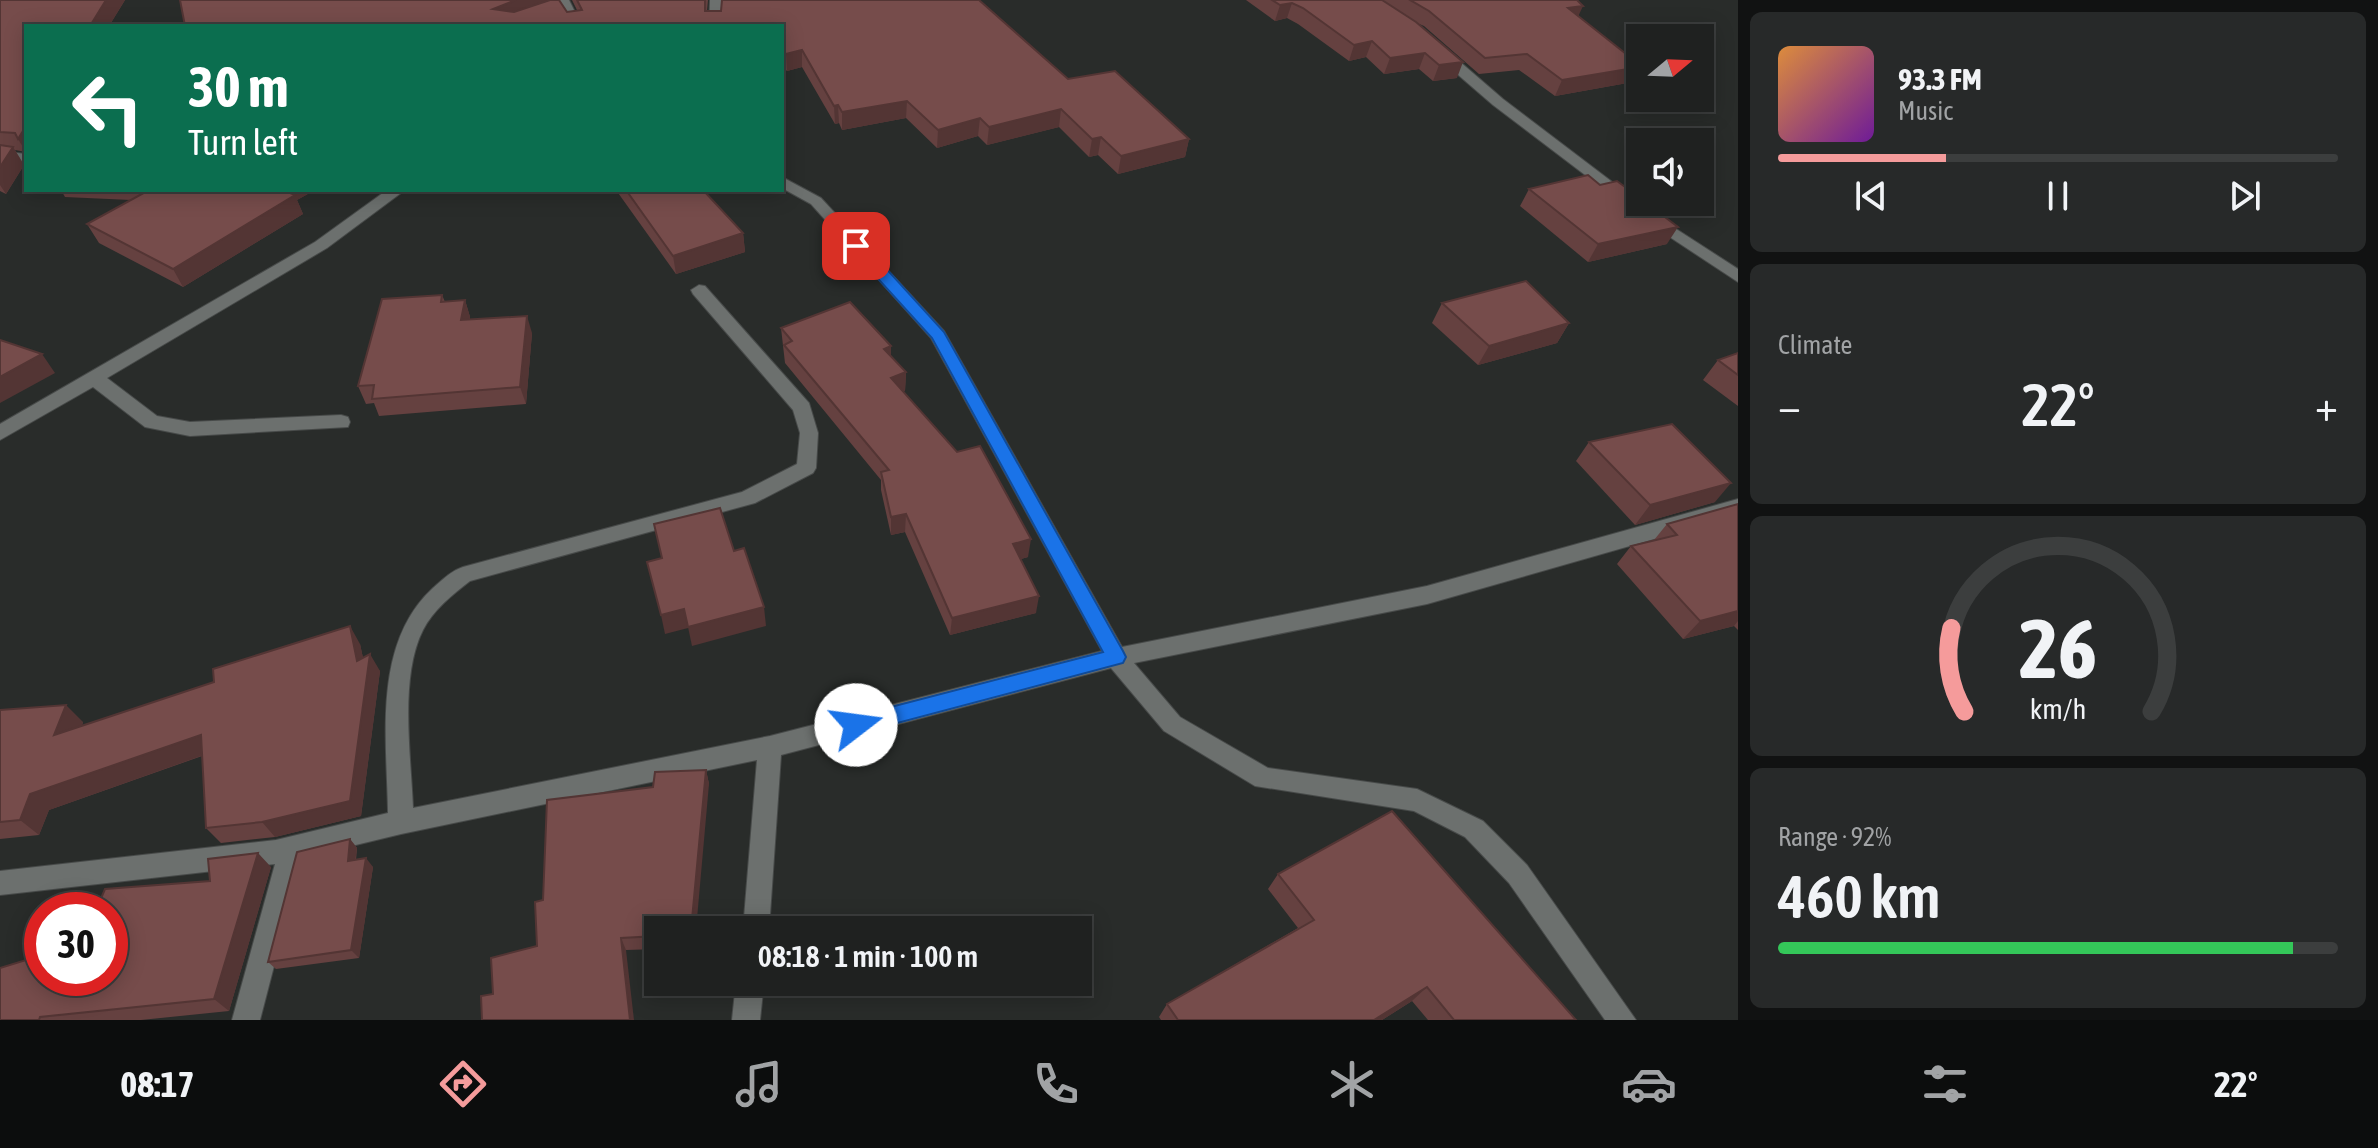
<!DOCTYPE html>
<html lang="en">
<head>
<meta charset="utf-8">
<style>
	:root { --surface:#1f2120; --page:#272929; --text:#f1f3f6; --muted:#a1a3a5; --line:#3c3e3e; --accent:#f59b9b }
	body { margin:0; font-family:"Asap Condensed",sans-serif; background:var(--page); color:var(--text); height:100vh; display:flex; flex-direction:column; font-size:30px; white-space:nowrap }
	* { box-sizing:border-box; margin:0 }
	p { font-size:26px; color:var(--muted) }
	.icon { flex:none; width:44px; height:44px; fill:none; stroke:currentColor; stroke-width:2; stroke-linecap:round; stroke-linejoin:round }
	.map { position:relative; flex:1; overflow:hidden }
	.details { display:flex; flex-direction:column; gap:12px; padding:12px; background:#111212; width:640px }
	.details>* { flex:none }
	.banner { position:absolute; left:24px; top:24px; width:760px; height:168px; border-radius:0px; box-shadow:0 4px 20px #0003,0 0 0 2px var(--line); background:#0b6e4f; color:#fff; overflow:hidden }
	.needle { width:52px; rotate:71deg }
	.tools { position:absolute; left:1626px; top:24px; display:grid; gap:16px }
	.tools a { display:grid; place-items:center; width:88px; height:88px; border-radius:0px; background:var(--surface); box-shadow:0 4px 20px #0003,0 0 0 2px var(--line); font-size:40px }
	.speed { position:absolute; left:24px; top:892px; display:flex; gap:16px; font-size:40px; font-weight:700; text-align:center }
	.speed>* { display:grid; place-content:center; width:104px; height:104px; border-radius:50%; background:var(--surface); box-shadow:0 4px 20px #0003,0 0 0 2px var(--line); line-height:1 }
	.speed .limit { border:12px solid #d22; background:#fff; color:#111 }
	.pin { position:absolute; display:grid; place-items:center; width:68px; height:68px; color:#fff; margin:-34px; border-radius:16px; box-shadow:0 4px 12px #0006 }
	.me { position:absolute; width:88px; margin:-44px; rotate:75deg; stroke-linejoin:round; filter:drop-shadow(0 0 6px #0008) }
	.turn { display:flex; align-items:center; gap:28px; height:168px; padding:0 32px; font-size:36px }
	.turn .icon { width:104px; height:104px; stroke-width:2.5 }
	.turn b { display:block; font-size:56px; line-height:68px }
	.big { font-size:60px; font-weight:600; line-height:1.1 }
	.details .tile { flex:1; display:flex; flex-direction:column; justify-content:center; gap:12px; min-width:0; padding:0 28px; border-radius:12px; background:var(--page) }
	.details .dial { align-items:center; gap:0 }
	.dial svg { height:208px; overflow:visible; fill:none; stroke:var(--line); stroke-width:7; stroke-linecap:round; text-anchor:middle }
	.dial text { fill:var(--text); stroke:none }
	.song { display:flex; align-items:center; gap:24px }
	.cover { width:96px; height:96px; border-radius:12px; background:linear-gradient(135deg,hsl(30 70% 55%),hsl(280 70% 35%)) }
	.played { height:8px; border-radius:4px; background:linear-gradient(90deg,var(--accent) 30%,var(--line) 30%) }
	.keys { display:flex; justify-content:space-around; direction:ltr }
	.heat { display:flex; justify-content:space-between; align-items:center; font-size:44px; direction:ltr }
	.charge { height:12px; border-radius:6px; background:linear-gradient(90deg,#34c759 92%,var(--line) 0) }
	.trip { position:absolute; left:644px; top:916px; width:448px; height:80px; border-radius:0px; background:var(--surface); box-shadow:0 4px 20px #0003,0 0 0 2px var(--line); font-weight:600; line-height:80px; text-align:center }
	.tab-bar { display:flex; height:128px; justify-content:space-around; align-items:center; background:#0c0d0d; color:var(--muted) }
	.tab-bar .icon { width:56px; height:56px }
	.tab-bar .selected { color:var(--accent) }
	.tab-bar b { font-size:36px; color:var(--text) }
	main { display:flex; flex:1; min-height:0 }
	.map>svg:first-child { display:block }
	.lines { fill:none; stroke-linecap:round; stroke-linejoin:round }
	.street-casing { stroke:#474a49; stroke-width:2 }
	.street { fill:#6c706e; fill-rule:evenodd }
	.wall { fill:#654140 }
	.shaded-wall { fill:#533534 }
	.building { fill:#764c4b; stroke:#533534; stroke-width:2 }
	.route { fill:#1a73e8; stroke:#114b97; stroke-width:2 }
</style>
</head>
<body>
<main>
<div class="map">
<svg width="1738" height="1020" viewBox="0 0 1738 1020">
	<rect width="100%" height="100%" fill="#292c2a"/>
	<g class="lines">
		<defs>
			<g id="street">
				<polygon points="557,0 569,0 582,26 570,26"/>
				<polygon points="710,0 722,0 721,26 709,26"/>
				<polygon points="1434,48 1444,48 1503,99 1632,197 1632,203 1622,203 1493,105 1434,54"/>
				<polygon points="0,151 26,154 26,162 0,159"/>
				<path d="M 782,177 L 821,198 L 944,331 L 1122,647 L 1427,586 L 1738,499 L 1738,515 L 1427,604 L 1134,663 L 1180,717 L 1268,768 L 1417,789 L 1483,821 L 1527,865 L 1636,1020 L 1605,1020 L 1509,883 L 1465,837 L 1414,811 L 1255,786 L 1164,731 L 1111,668 L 781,755 L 769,930 L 743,930 L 757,760 L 401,834 L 302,858 L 260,1020 L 232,1020 L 275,864 L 0,895 L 0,871 L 276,840 L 388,813 C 387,739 372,644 433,588 C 442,580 451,571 463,567 L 742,492 L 797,464 L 800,433 L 793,410 L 693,294 L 691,290 L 699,285 L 705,286 L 809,403 L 818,433 L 816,468 L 813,473 L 755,503 L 470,581 C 452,595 433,610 423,630 C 399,677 411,757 413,808 L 770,736 L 1102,651 L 931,338 L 811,204 L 782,188 Z"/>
				<polygon points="387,190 405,190 327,248 107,378 157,416 190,422 341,415 348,417 350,422 348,427 190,436 145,427 93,387 0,440 0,424 315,242"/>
				<polygon points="1653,214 1738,269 1738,282 1647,222 1645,219"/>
				<polygon points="736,982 764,982 760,1020 732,1020"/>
			</g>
		</defs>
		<use href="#street" class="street-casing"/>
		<use href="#street" class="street"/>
	</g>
	<g class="wall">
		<polygon points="0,0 125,0 109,26 26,26 26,152 15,150 24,165 6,194 0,191"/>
		<polygon points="572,0 708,0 707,11 1068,79 1189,139 1185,157 1118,174 1098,155 1089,157 1059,127 987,145 978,136 937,148 906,118 842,130 839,123 835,124 802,67 787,71 782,66 782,26 567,12 577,10"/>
		<polygon points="1246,0 1577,0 1579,16 1633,82 1555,96 1519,70 1479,74 1424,26 1417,23 1457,78 1433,81 1419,69 1384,74 1366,57 1349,61 1298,24 1287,18 1275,21"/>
		<polygon points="1529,189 1667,244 1588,262 1520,206"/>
		<polygon points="61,190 315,190 297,200 303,214 183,287 99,243 87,224 131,200 65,197"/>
		<polygon points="616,190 703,190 743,233 745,252 676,274"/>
		<polygon points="442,295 445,302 465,300 470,317 470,320 532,333 526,404 379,416 374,403 366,404 358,386"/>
		<polygon points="1442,303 1569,323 1557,343 1478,365 1432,323"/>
		<polygon points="781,328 891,346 891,356 906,372 905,391 903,391 1028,557 1021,559 1036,613 950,635 905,532 891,535 881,490 881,480 785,363"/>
		<polygon points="1738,353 1738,406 1703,380 1718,360"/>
		<polygon points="1589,442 1715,502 1635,525 1576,461"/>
		<polygon points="1738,504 1738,630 1734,626 1683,639 1617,564 1631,546 1654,540 1667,524"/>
		<polygon points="360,644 363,658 380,671 361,816 275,837 221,843 206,828 202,756 49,810 39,835 0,839 0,710 83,722 82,726"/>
		<polygon points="706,770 709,784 658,930 658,949 626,950 493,994 537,946 653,787"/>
		<polygon points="350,839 357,848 356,860 373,867 359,958 276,969 268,962"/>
		<polygon points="271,867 229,1011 141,1020 0,1020 42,978 210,881"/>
		<polygon points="1278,874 1576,1020 1428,1020 1412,1001 1382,1020 1161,1020 1159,1017 1167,1004 1298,928 1268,889"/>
	</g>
	<g class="shaded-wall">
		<polygon points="106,0 125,0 109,26 90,26"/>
		<polygon points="516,0 556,0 498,26 493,9"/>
		<polygon points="1292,3 1287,18 1275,21 1280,5"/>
		<polygon points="1583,6 1576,21 1568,8"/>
		<polygon points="1372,41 1366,57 1349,61 1354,45"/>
		<polygon points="802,50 802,67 787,71 786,54"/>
		<polygon points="1425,53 1419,69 1384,74 1390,58"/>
		<polygon points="1463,62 1457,78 1433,81 1439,65"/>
		<polygon points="1640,67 1633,82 1555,96 1562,80"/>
		<polygon points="907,101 906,118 842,130 842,112"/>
		<polygon points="838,105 839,123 835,124 834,106"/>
		<polygon points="1061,109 1059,127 987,145 989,127"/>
		<polygon points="980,118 978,136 937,148 938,130"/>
		<polygon points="26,126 26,152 18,139"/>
		<polygon points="1101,137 1098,155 1089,157 1092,139"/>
		<polygon points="1189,139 1185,157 1118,174 1121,156"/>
		<polygon points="13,147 24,165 6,194 0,185 0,167"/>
		<polygon points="279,190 315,190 297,200 303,214 183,287 173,269"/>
		<polygon points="1678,227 1667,244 1588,262 1598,244"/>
		<polygon points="743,233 745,252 676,274 673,256"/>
		<polygon points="465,300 470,317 467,338 461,320"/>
		<polygon points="527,316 532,333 526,404 520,387"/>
		<polygon points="1569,323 1557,343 1478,365 1489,346"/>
		<polygon points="891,346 891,364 884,349"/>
		<polygon points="42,354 55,373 0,403 0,377"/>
		<polygon points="906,372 905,391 891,397 891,378"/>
		<polygon points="1731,483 1715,502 1635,525 1650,505"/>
		<polygon points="906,514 905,532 891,535 891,517"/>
		<polygon points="1031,539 1028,557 1010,562 1013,544"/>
		<polygon points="1039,596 1036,613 950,635 952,618"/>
		<polygon points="764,607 766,626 692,646 688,627"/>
		<polygon points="684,609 688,628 665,634 661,615"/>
		<polygon points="1738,611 1738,621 1734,626 1683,639 1700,621"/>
		<polygon points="350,626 360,644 367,677 370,654 380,671 361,816 275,837 262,822 357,661"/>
		<polygon points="66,705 83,722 72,751 54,735"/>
		<polygon points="201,735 215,751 49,810 39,835 20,820 30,794"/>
		<polygon points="706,770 709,784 696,930 691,930"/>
		<polygon points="350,839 357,848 354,869 348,861"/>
		<polygon points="258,853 271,867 229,1011 214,999"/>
		<polygon points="366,858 373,867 359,958 351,950"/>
		<polygon points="621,938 626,950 634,1020 630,1020"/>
		<polygon points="1427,987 1412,1001 1382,1020 1374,1020"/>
	</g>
	<g class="building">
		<polygon points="0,0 106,0 90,26 26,26 26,126 18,139 15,133 0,132"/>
		<polygon points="180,0 516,0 493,9 514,12 550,0 559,0 567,12 582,10 577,0 705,0 705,11 721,11 722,0 979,0 1068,79 1115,71 1189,139 1121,156 1101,137 1092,139 1061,109 989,127 980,118 938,130 907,101 842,112 838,105 834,106 802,50 786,54 782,49 782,26 185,26"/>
		<polygon points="1272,0 1382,0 1416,22 1463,62 1439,65 1425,53 1390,58 1372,41 1354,45 1303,8 1292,3 1280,5"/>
		<polygon points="1410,0 1577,0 1583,6 1568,8 1640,65 1640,67 1562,80 1527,54 1485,58 1429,11"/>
		<polygon points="0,145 13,147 0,167"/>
		<polygon points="1588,175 1600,185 1617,181 1640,198 1640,202 1645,202 1678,227 1598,244 1529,189"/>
		<polygon points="149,190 283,190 295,195 173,269 87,224"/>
		<polygon points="626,190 703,190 743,233 673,256"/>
		<polygon points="1526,281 1569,323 1489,346 1442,303"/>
		<polygon points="442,295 441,302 465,300 461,320 527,316 520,387 372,399 374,385 358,386 382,299"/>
		<polygon points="850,302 891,346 884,349 906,372 891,378 957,452 980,446 1031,539 1013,544 1039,596 952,618 906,514 891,517 881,472 889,470 784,345 792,341 781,328"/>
		<polygon points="0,340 42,354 0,377"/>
		<polygon points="1738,353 1738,375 1718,360"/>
		<polygon points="1672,424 1731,483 1650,505 1589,442"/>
		<polygon points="1738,504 1738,611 1700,621 1631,546 1677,535 1667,524"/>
		<polygon points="720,508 734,551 744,548 764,607 688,627 684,609 661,615 647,562 662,558 654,524"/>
		<polygon points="350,626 357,661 370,654 350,801 262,822 206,828 201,735 30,794 20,820 0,822 0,710 66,705 54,735 214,682 213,669"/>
		<polygon points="706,770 691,930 658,930 658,936 621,938 630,1020 482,1020 481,996 493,994 491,958 537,946 535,902 543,900 547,800 653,787 655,772"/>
		<polygon points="1392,811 1576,1020 1454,1020 1427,987 1374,1020 1178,1020 1167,1004 1314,920 1278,874"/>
		<polygon points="350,839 348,861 366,858 351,950 268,962 297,852"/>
		<polygon points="258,853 214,999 40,1017 39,1020 0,1020 0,968 42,955 42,978 110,978 110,910 96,910 105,889 210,881 208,859"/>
	</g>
	<polygon class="route" points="856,241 862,242 944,332 1123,651 1126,657 1123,663 856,734 849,731 846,725 849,718 856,716 1103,652 932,338 851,249 849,246"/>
</svg>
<div class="tools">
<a><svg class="needle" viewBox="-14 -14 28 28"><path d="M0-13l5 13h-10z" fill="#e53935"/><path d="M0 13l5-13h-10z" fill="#a1a3a5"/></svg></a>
<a><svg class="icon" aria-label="sound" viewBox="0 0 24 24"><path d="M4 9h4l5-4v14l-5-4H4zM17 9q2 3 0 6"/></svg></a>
</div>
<div class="speed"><div class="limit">30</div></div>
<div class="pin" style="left:856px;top:246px;background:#d93025"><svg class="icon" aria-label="arrive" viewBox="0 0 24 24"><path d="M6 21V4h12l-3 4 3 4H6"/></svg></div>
<svg class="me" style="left:856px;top:725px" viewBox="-20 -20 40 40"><circle r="19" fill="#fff"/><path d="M0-13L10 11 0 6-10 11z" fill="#1a73e8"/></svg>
<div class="trip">08:18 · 1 min · 100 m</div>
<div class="banner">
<div class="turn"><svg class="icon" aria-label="left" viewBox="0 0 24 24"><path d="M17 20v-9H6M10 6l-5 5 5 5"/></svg><div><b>30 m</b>Turn left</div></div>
</div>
</div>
<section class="details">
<div class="tile">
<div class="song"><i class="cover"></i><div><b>93.3 FM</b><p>Music</p></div></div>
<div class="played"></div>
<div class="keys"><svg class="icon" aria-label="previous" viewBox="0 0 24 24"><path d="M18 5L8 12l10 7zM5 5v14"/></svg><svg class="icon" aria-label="pause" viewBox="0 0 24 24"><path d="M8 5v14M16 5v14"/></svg><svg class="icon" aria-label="next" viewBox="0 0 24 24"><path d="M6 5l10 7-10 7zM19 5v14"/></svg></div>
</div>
<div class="tile"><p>Climate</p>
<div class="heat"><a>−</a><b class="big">22°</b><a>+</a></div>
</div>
<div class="tile dial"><svg viewBox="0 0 100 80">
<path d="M14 69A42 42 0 1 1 86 69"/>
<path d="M14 69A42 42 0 0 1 9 37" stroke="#f59b9b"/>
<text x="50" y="56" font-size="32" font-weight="700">26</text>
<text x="50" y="72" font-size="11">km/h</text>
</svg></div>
<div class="tile"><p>Range · 92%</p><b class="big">460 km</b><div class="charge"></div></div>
</section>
</main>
<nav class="tab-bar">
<b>08:17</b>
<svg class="icon selected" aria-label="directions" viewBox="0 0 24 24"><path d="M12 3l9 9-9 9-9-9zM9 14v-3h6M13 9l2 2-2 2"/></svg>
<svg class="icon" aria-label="music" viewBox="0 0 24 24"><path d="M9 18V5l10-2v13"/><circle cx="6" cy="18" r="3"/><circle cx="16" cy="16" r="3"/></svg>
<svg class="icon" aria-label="phone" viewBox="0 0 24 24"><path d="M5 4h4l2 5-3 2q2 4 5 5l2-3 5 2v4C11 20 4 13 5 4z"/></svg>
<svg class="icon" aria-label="climate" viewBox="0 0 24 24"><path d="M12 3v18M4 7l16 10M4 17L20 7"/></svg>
<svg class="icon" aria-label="car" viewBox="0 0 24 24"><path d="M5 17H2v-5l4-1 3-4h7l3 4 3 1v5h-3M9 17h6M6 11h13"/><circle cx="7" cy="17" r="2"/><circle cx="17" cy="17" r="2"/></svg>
<svg class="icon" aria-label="filters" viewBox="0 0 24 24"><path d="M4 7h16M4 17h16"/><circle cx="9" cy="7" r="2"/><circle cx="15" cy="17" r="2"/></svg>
<b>22°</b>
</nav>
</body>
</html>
